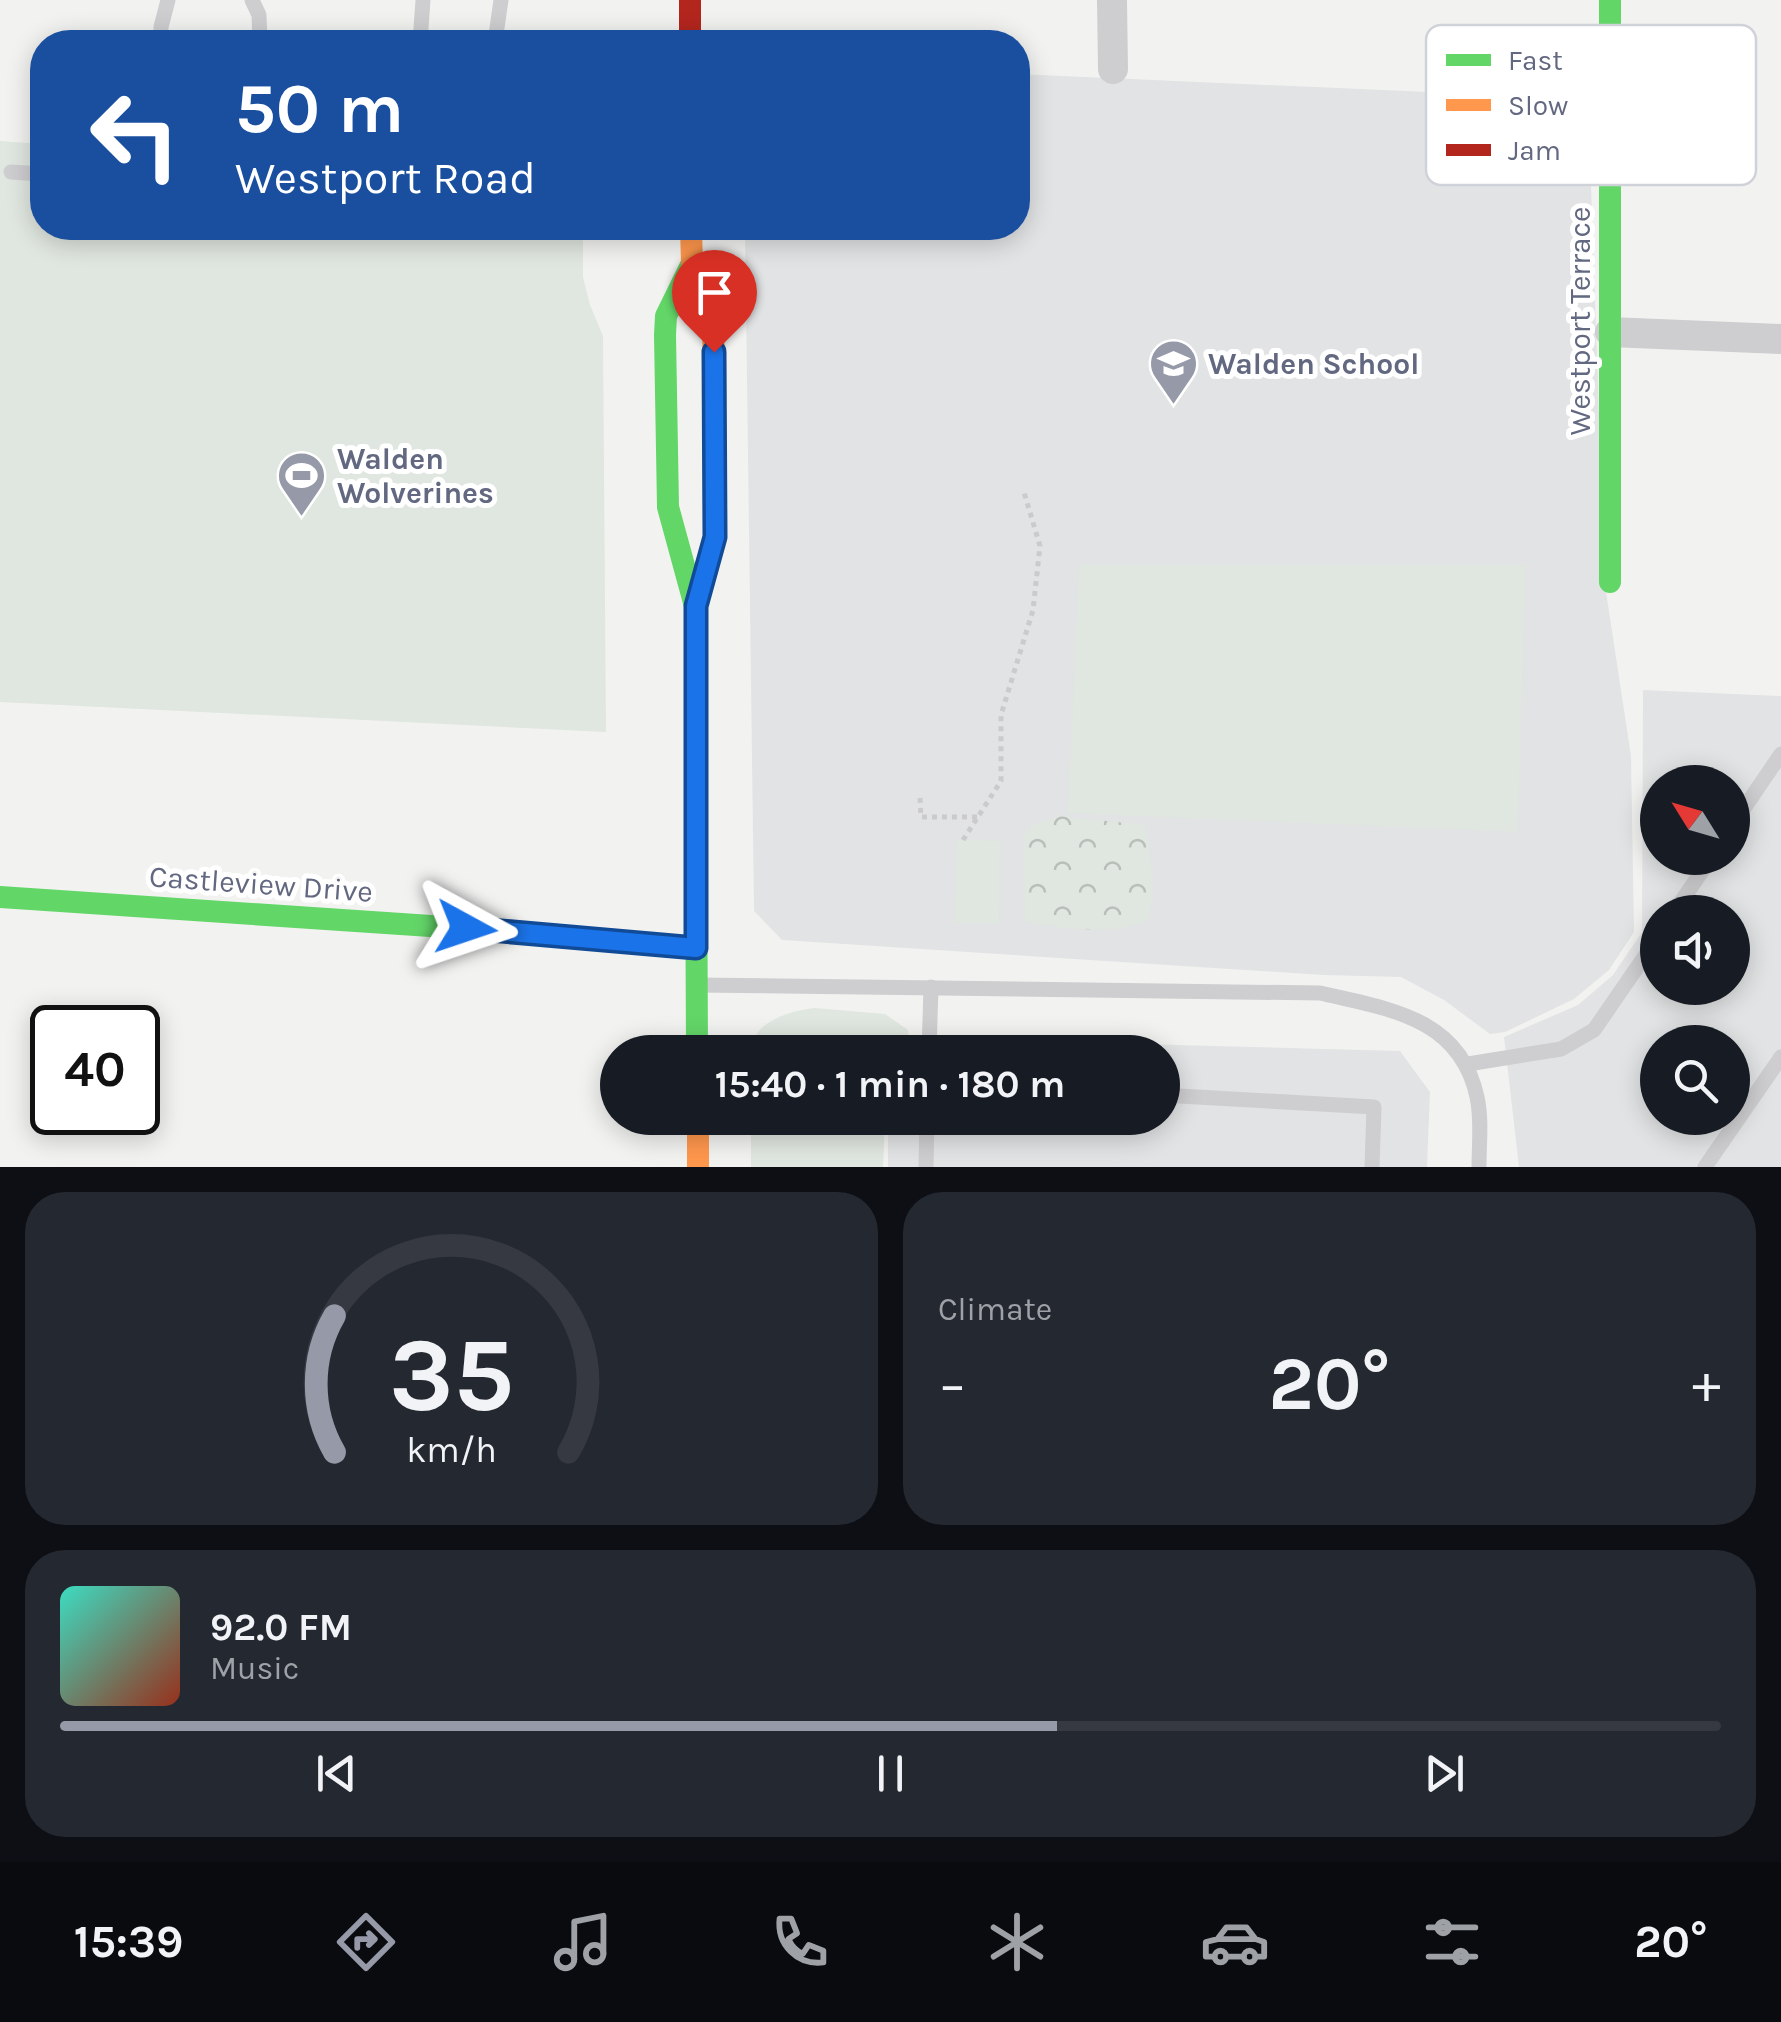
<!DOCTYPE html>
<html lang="en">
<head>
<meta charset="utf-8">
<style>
	:root { --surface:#171b24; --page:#242831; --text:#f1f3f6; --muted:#9ea1a6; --line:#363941; --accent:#9599a8 }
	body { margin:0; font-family:Karla,sans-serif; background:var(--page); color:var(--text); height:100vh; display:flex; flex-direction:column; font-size:38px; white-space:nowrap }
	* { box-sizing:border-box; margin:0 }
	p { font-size:32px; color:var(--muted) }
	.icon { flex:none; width:55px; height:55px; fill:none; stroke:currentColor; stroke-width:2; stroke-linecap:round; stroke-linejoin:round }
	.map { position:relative; height:1167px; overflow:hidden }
	.details { display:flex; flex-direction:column; gap:25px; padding:25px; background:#0d0f14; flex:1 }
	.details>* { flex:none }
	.banner { position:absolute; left:30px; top:30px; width:1000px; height:210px; border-radius:40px; box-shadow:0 5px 25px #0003; background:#1a4fa0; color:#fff; overflow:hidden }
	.needle { width:65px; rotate:307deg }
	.fabs { position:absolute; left:1640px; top:765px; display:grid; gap:20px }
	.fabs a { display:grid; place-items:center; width:110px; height:110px; border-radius:50%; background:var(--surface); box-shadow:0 5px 25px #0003; font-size:50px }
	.speed { position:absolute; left:30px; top:1005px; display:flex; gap:20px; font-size:50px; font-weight:700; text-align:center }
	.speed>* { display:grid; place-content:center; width:130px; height:130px; border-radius:50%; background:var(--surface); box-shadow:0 5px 25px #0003; line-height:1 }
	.speed .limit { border:5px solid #111; border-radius:15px; background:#fff; color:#111 }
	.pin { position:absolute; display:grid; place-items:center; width:85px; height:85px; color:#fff; margin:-102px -42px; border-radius:50% 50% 50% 0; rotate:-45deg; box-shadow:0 0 10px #0007 }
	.pin .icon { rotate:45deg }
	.me { position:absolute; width:110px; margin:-55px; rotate:95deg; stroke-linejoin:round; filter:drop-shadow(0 0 8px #0008) }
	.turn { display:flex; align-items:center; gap:35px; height:210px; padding:0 40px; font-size:45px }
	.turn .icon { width:130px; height:130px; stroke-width:2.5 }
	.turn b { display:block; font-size:70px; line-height:85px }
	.big { font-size:75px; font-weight:700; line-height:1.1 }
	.details .card { flex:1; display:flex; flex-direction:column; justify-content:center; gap:15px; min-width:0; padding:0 35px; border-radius:40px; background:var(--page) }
	.details .dial { align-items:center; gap:0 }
	.dial svg { height:260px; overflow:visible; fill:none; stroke:var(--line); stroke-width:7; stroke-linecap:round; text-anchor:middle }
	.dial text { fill:var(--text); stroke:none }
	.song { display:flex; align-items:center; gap:30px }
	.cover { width:120px; height:120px; border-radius:15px; background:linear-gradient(135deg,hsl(170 70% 55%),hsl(10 70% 35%)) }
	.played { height:10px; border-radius:5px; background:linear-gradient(90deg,var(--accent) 60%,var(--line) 60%) }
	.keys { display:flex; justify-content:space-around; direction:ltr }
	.heat { display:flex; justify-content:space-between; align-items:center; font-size:55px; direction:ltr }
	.details .tiles { flex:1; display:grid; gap:25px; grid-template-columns:1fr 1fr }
	.card:last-child { grid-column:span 2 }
	.trip { position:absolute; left:600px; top:1035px; width:580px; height:100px; border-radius:50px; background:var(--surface); box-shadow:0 5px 25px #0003; font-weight:700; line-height:100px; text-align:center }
	.tabs { display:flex; height:160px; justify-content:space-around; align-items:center; background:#090b0e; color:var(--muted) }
	.tabs .icon { width:70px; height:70px }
	.tabs .on { color:var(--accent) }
	.tabs b { font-size:45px; color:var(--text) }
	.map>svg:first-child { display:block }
	.built { fill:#e2e3e4; fill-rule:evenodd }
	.green { fill:#e0e6e0 }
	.forest { fill:url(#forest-crowns) }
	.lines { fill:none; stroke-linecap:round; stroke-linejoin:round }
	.path { stroke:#cbcbcc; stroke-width:5; stroke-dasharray:5 5; stroke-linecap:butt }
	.lane { stroke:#ceced0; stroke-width:15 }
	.street { stroke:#ceced0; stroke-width:30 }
	.fast { stroke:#63d668; stroke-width:22 }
	.slow { stroke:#ff974d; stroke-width:22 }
	.jam { stroke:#b3261e; stroke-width:22 }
	.route-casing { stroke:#114b97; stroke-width:25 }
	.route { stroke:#1a73e8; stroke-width:18 }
	.labels { text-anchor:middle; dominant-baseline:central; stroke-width:10; stroke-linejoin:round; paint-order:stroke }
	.street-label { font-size:30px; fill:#636881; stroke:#fff }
	.poi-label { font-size:30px; font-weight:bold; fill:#636881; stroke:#fff; text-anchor:start }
	.key { fill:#fff; stroke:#d0d2d9; stroke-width:2.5 }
	.key-label { font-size:28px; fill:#636881 }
</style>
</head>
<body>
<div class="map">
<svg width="1781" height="1167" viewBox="0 0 1781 1167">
	<defs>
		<pattern id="forest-crowns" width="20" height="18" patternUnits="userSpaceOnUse" patternTransform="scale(2.5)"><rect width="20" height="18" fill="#e0e6e0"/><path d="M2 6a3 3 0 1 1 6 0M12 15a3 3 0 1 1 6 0" fill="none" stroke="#b9bebb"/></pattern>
	</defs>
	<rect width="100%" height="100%" fill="#f2f3f1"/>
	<g class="built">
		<polygon points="1018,74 1588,99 1605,585 1631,756 1634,932 1609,970 1574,999 1505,1032 1490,1034 1444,1000 1401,977 1323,975 782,940 754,911 745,228 1018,228"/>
		<path d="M 1643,690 L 1781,696 L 1781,1167 L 1519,1167 L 1504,1037 L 1578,1005 L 1613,975 L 1642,932 ZM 1658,782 L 1732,782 L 1732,858 L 1658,858 ZM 1658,912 L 1732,912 L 1732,988 L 1658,988 ZM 1658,1042 L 1732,1042 L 1732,1118 L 1658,1118 Z"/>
		<polygon points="913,1038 1400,1051 1430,1092 1427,1167 888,1167 888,1118 1162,1118 1162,1052 913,1052"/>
	</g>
	<g class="green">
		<polygon points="0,141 42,144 42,228 583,228 583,277 590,305 603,336 606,732 0,702"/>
		<polygon points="1079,565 1525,565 1518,832 1068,813"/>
		<polygon points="957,840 1000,841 999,923 955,923"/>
		<path d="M 815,1008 L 885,1014 L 908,1030 L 910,1052 L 750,1052 C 753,1021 789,1011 815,1008 Z"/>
		<polygon points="751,1118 885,1118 883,1167 751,1167"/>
	</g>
	<path class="forest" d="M 1059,816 L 1145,825 C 1150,841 1157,905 1147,918 C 1132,937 1047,928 1025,921 L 1023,838 L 1032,825 Z"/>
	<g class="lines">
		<g class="path">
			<polyline points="920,798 921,817 977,817"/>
			<polyline points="963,840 1001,781 1001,715 1033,610 1040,546 1023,489"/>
		</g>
		<g class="lane">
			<polyline points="252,0 259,15 260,42"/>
			<polyline points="161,42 161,27 168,0"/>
			<polyline points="420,42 423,0"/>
			<polyline points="495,42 501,0"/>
			<polyline points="11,172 42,174"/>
			<polyline points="1732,826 1781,754"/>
			<polyline points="1674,912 1711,858"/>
			<path d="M 697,985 L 1320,993 C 1388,1009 1460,1017 1477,1097 C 1482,1119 1479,1144 1479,1167"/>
			<polyline points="929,1052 931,987"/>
			<polyline points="1468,1064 1561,1049 1594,1030 1658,937"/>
			<polyline points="1162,1095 1374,1107 1372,1167"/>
			<polyline points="926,1167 927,1118"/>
			<polyline points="1705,1167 1781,1057"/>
		</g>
		<g class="street">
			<polyline points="1112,0 1113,69"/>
			<polyline points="1610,332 1781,339"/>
		</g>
		<g class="fast">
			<polyline points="1610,0 1610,582"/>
			<polyline points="692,263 666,316 665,335 668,507 695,606 697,1052"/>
			<polyline points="0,897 505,931 696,948"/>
		</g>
		<g class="slow">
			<polyline points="691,228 692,263 713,324 716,473 715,537 695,606"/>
			<polyline points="698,1118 698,1167"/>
		</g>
		<polyline class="jam" points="690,0 690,42"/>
	</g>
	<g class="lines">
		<defs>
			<polyline id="route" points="466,928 696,948 696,606 715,537 714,352"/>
		</defs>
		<use href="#route" class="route-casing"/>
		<use href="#route" class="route"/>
	</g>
	<defs>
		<symbol id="school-pin" viewBox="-11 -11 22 30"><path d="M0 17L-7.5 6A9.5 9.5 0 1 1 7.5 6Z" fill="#9599a8" stroke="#fff"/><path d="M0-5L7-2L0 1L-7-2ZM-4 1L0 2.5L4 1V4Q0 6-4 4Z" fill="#fff"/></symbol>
		<symbol id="stadium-pin" viewBox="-11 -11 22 30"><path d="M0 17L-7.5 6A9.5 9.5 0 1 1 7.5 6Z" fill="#9599a8" stroke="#fff"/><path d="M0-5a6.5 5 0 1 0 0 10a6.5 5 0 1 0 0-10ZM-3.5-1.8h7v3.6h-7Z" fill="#fff"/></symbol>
	</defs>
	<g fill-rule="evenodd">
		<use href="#school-pin" x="1146" y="336" width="55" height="75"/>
		<use href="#stadium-pin" x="274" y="448" width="55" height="75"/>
	</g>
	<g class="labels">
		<g class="street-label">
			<text transform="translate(1580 321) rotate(-90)">Westport Terrace</text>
			<text transform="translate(261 884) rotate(4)">Castleview Drive</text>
		</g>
		<g class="poi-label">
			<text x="1208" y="364">Walden School</text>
			<text x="337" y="459">Walden<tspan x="337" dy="34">Wolverines</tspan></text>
		</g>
	</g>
	<rect x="1426" y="25" width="330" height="160" rx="15" class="key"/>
	<rect x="1446" y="54" width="45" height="12" fill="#63d668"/>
	<rect x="1446" y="99" width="45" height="12" fill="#ff974d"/>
	<rect x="1446" y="144" width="45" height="12" fill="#b3261e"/>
	<g class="key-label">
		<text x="1508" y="70">Fast</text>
		<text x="1508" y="115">Slow</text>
		<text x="1508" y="160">Jam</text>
	</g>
</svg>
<div class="fabs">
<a><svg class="needle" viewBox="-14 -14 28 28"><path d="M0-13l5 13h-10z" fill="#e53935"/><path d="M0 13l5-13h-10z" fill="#9ea1a6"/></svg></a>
<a><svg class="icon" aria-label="sound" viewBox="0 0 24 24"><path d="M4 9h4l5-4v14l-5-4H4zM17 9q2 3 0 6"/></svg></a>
<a><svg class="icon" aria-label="search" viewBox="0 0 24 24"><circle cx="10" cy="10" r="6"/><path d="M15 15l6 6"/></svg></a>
</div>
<div class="speed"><div class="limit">40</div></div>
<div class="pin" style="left:714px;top:352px;background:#d93025"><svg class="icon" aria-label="arrive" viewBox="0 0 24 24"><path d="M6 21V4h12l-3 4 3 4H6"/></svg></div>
<svg class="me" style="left:466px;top:928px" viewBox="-20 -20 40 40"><path d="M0-17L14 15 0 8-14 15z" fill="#1a73e8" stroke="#fff" stroke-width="4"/></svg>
<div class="trip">15:40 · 1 min · 180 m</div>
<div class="banner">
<div class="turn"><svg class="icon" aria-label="left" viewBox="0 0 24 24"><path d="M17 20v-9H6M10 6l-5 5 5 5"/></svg><div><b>50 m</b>Westport Road</div></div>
</div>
</div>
<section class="details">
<div class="tiles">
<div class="card dial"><svg viewBox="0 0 100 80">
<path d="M14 69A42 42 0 1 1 86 69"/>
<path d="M14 69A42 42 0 0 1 14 27" stroke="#9599a8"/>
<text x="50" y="56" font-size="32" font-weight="700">35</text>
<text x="50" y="72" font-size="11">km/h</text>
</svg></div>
<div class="card"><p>Climate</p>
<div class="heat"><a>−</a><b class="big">20°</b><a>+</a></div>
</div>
<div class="card">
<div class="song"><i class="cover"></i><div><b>92.0 FM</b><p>Music</p></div></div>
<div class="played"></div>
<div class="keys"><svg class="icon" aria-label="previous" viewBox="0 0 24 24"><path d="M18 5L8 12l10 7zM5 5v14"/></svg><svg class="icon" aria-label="pause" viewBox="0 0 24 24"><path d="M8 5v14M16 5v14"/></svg><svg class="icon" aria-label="next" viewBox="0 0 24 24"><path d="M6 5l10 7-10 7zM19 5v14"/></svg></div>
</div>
</div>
</section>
<nav class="tabs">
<b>15:39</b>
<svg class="icon on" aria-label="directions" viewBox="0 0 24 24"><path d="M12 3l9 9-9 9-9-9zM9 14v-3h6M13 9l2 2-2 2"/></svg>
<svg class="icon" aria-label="music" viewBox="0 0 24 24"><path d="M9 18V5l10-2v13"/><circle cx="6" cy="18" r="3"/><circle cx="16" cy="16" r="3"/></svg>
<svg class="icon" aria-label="phone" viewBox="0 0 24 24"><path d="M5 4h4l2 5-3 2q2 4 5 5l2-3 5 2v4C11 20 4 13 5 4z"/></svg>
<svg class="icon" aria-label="climate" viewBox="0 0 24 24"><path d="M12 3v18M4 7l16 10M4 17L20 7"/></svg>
<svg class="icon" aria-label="car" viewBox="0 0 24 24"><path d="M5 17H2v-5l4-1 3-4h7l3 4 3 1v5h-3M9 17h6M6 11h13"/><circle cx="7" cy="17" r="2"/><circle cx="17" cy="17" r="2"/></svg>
<svg class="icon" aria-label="filters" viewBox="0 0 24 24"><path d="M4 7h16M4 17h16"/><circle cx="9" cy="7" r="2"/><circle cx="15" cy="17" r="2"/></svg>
<b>20°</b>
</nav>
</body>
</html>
